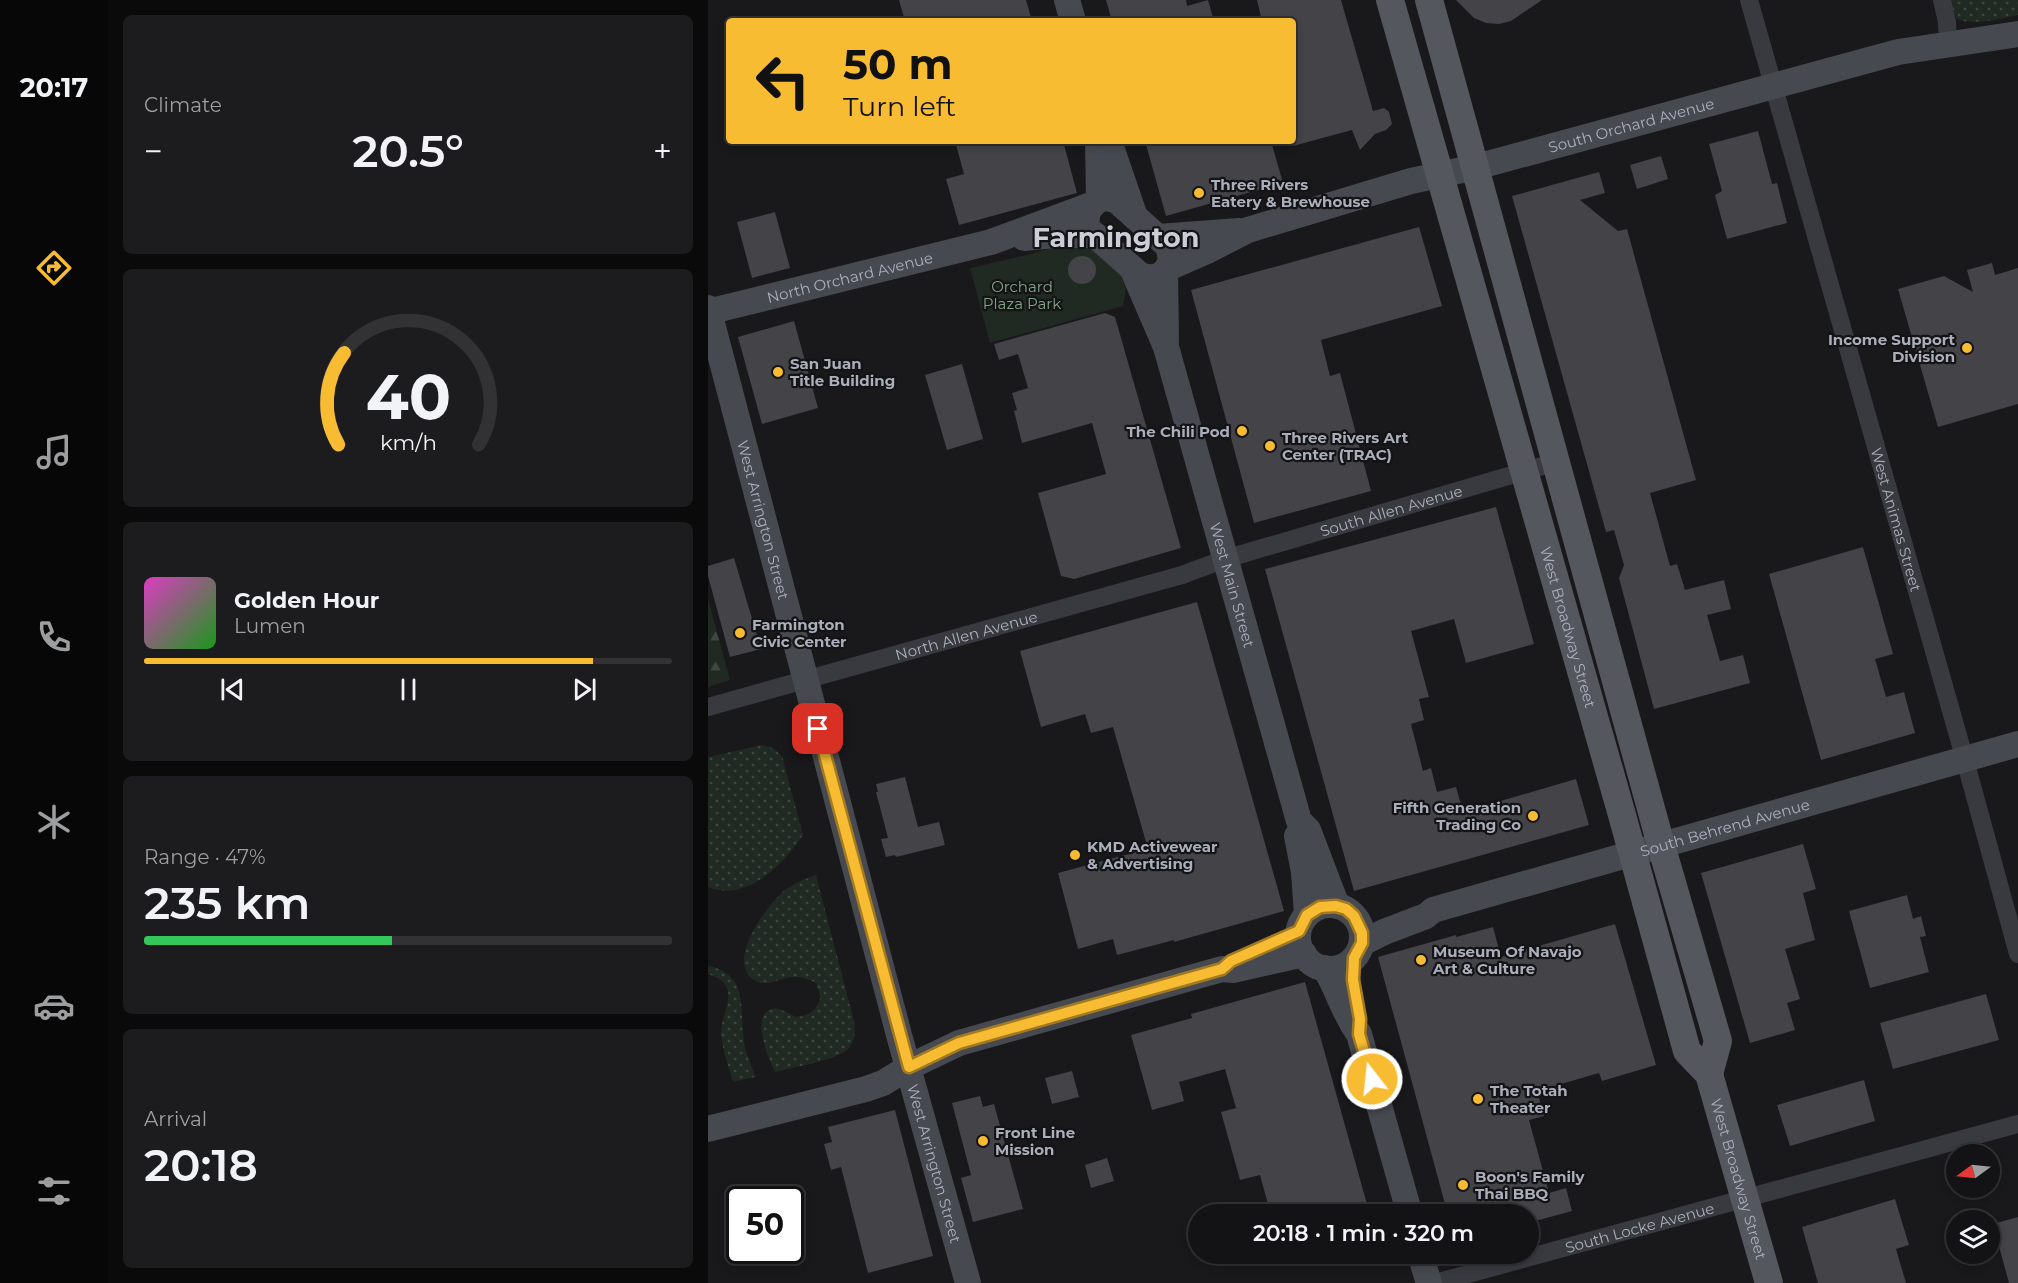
<!DOCTYPE html>
<html lang="en">
<head>
<meta charset="utf-8">
<style>
	:root { --surface:#131214; --page:#1c1b1d; --text:#f1f3f6; --muted:#9d9ea0; --line:#323234; --accent:#f8bc33 }
	body { margin:0; font-family:Montserrat,sans-serif; background:var(--page); color:var(--text); height:100vh; display:flex; flex-direction:column; font-size:22px; white-space:nowrap }
	* { box-sizing:border-box; margin:0 }
	p { font-size:20px; color:var(--muted) }
	.icon { flex:none; width:33px; height:33px; fill:none; stroke:currentColor; stroke-width:2; stroke-linecap:round; stroke-linejoin:round }
	.map { position:relative; flex:1; overflow:hidden }
	.sheet { display:flex; flex-direction:column; gap:15px; padding:15px; background:#0a0a0b; width:600px }
	.sheet>* { flex:none }
	.banner { position:absolute; left:18px; top:18px; width:570px; height:126px; border-radius:6px; box-shadow:0 3px 9px #0003,0 0 0 2px var(--line); background:#f8bc33; color:#111; overflow:hidden }
	.needle { width:39px; rotate:255deg }
	.tools { position:absolute; left:1238px; top:1144px; display:grid; gap:12px }
	.tools a { display:grid; place-items:center; width:54px; height:54px; border-radius:50%; background:var(--surface); box-shadow:0 3px 9px #0003,0 0 0 2px var(--line); font-size:30px }
	.speed { position:absolute; left:18px; top:1186px; display:flex; gap:12px; font-size:30px; font-weight:700; text-align:center }
	.speed>* { display:grid; place-content:center; width:78px; height:78px; border-radius:50%; background:var(--surface); box-shadow:0 3px 9px #0003,0 0 0 2px var(--line); line-height:1 }
	.speed .limit { border:3px solid #111; border-radius:9px; background:#fff; color:#111 }
	.pin { position:absolute; display:grid; place-items:center; width:51px; height:51px; color:#fff; margin:-26px; border-radius:12px; box-shadow:0 3px 9px #0006 }
	.me { position:absolute; width:66px; margin:-33px; rotate:344deg; stroke-linejoin:round; filter:drop-shadow(0 0 4px #0008) }
	.turn { display:flex; align-items:center; gap:21px; height:126px; padding:0 18px; font-size:27px }
	.turn .icon { width:78px; height:78px; stroke-width:2.5 }
	.turn b { display:block; font-size:42px; line-height:51px }
	.big { font-size:45px; font-weight:600; line-height:1.1 }
	.sheet .card { flex:1; display:flex; flex-direction:column; justify-content:center; gap:9px; min-width:0; padding:0 21px; border-radius:9px; background:var(--page) }
	.sheet .dial { align-items:center; gap:0 }
	.dial svg { height:156px; overflow:visible; fill:none; stroke:var(--line); stroke-width:7; stroke-linecap:round; text-anchor:middle }
	.dial text { fill:var(--text); stroke:none }
	.song { display:flex; align-items:center; gap:18px }
	.cover { width:72px; height:72px; border-radius:9px; background:linear-gradient(135deg,hsl(310 70% 55%),hsl(120 70% 35%)) }
	.played { height:6px; border-radius:3px; background:linear-gradient(90deg,var(--accent) 85%,var(--line) 85%) }
	.keys { display:flex; justify-content:space-around; direction:ltr }
	.heat { display:flex; justify-content:space-between; align-items:center; font-size:33px; direction:ltr }
	.charge { height:9px; border-radius:4px; background:linear-gradient(90deg,#34c759 47%,var(--line) 0) }
	.trip { position:absolute; left:480px; top:1204px; width:351px; height:60px; border-radius:30px; background:var(--surface); box-shadow:0 3px 9px #0003,0 0 0 2px var(--line); font-weight:600; line-height:60px; text-align:center }
	main { display:flex; flex:1; min-height:0 }
	.menu { display:flex; flex-direction:column; width:108px; justify-content:space-around; align-items:center; background:#080708; color:var(--muted) }
	.menu .icon { width:42px; height:42px }
	.menu .active { color:var(--accent) }
	.menu b { font-size:27px; color:var(--text) }
	.map>svg:first-child { display:block }
	.grass { fill:url(#grass-dots) }
	.forest { fill:url(#forest-firs) }
	.park { fill:#202922 }
	.building { fill:#434348 }
	.lines { fill:none; stroke-linecap:round; stroke-linejoin:round }
	.street { stroke:#393a40; stroke-width:18 }
	.secondary { stroke:#474950; stroke-width:26 }
	.primary { stroke:#55575f; stroke-width:28 }
	.route-casing { stroke:#a17a21; stroke-width:15 }
	.route { stroke:#f8bc33; stroke-width:10 }
	.poi-dot { fill:#f8bc33; stroke:#141316; stroke-width:2 }
	.labels { text-anchor:middle; dominant-baseline:central; stroke-width:4.5; stroke-linejoin:round; paint-order:stroke }
	.street-label { font-size:15px; fill:#aaafbb; stroke:#141316 }
	.poi-label { font-size:15px; font-weight:bold; fill:#aaafbb; stroke:#141316; text-anchor:start }
	.park-label { font-size:15px; fill:#81a684; stroke:#141316 }
	.town-label { font-size:27px; font-weight:bold; fill:#ccced7; stroke:#141316 }
</style>
</head>
<body>
<main>
<nav class="menu">
<b>20:17</b>
<svg class="icon active" aria-label="directions" viewBox="0 0 24 24"><path d="M12 3l9 9-9 9-9-9zM9 14v-3h6M13 9l2 2-2 2"/></svg>
<svg class="icon" aria-label="music" viewBox="0 0 24 24"><path d="M9 18V5l10-2v13"/><circle cx="6" cy="18" r="3"/><circle cx="16" cy="16" r="3"/></svg>
<svg class="icon" aria-label="phone" viewBox="0 0 24 24"><path d="M5 4h4l2 5-3 2q2 4 5 5l2-3 5 2v4C11 20 4 13 5 4z"/></svg>
<svg class="icon" aria-label="climate" viewBox="0 0 24 24"><path d="M12 3v18M4 7l16 10M4 17L20 7"/></svg>
<svg class="icon" aria-label="car" viewBox="0 0 24 24"><path d="M5 17H2v-5l4-1 3-4h7l3 4 3 1v5h-3M9 17h6M6 11h13"/><circle cx="7" cy="17" r="2"/><circle cx="17" cy="17" r="2"/></svg>
<svg class="icon" aria-label="filters" viewBox="0 0 24 24"><path d="M4 7h16M4 17h16"/><circle cx="9" cy="7" r="2"/><circle cx="15" cy="17" r="2"/></svg>
</nav>
<section class="sheet">
<div class="card"><p>Climate</p>
<div class="heat"><a>−</a><b class="big">20.5°</b><a>+</a></div>
</div>
<div class="card dial"><svg viewBox="0 0 100 80">
<path d="M14 69A42 42 0 1 1 86 69"/>
<path d="M14 69A42 42 0 0 1 17 22" stroke="#f8bc33"/>
<text x="50" y="56" font-size="32" font-weight="700">40</text>
<text x="50" y="72" font-size="11">km/h</text>
</svg></div>
<div class="card">
<div class="song"><i class="cover"></i><div><b>Golden Hour</b><p>Lumen</p></div></div>
<div class="played"></div>
<div class="keys"><svg class="icon" aria-label="previous" viewBox="0 0 24 24"><path d="M18 5L8 12l10 7zM5 5v14"/></svg><svg class="icon" aria-label="pause" viewBox="0 0 24 24"><path d="M8 5v14M16 5v14"/></svg><svg class="icon" aria-label="next" viewBox="0 0 24 24"><path d="M6 5l10 7-10 7zM19 5v14"/></svg></div>
</div>
<div class="card"><p>Range · 47%</p><b class="big">235 km</b><div class="charge"></div></div>
<div class="card"><p>Arrival</p><b class="big">20:18</b></div>
</section>
<div class="map">
<svg width="1310" height="1283" viewBox="0 0 1310 1283">
	<defs>
		<pattern id="grass-dots" width="8" height="8" patternUnits="userSpaceOnUse" patternTransform="scale(1.5)"><rect width="8" height="8" fill="#202922"/><path d="M2 2h.1M6 6h.1" fill="none" stroke="#3e4640" stroke-width="1.8" stroke-linecap="round"/></pattern>
		<pattern id="forest-firs" width="22" height="20" patternUnits="userSpaceOnUse" patternTransform="scale(1.5)"><rect width="22" height="20" fill="#202922"/><path d="M5 1l3.5 6h-7zM16 11l3.5 6h-7z" fill="#3e4640"/></pattern>
	</defs>
	<rect width="100%" height="100%" fill="#19181b"/>
	<g class="grass">
		<path d="M 1243,0 L 1310,0 L 1310,15 C 1297,18 1259,27 1249,18 C 1245,14 1245,6 1243,0 Z"/>
		<path d="M 54,745 L 65,748 L 74,756 L 95,835 C 76,864 38,903 0,887 L 0,757 Z"/>
		<path d="M 108,875 L 146,1021 C 148,1031 147,1041 140,1049 C 130,1060 83,1068 67,1072 C 60,1059 42,1014 64,1009 C 71,1007 79,1013 86,1016 C 98,1019 112,1009 112,996 C 111,992 109,987 108,983 C 101,979 94,977 86,977 C 71,977 60,989 46,980 C 16,961 61,903 78,889 C 88,882 97,879 108,875 Z"/>
		<path d="M 0,966 C 42,974 31,1009 36,1041 C 37,1054 44,1064 47,1077 L 25,1082 C 21,1067 14,1050 13,1035 C 12,1011 37,986 0,974 Z"/>
	</g>
	<polygon class="forest" points="0,599 22,680 0,687"/>
	<polygon class="park" points="377,243 409,265 418,289 415,306 282,343 262,268 323,254 352,245"/>
	<g class="building">
		<polygon points="191,0 318,0 324,21 197,21"/>
		<polygon points="398,0 478,0 479,6 500,0 506,21 404,21"/>
		<polygon points="549,0 633,0 665,111 676,108 681,112 684,124 678,130 667,134 652,150 644,130 585,146 585,21 554,21"/>
		<polygon points="748,0 834,0 803,21 791,24 778,23 766,18"/>
		<polygon points="1050,131 1064,184 1069,183 1079,223 1019,239 1007,195 1014,191 1001,144"/>
		<polygon points="247,141 355,141 369,193 251,225 238,179 256,174"/>
		<polygon points="437,141 563,141 575,183 458,216"/>
		<polygon points="953,156 960,179 929,189 922,165"/>
		<polygon points="891,172 897,193 872,200 910,231 919,229 988,480 942,493 962,566 969,564 977,590 1016,580 1023,609 999,615 1012,661 1035,655 1042,683 946,709 911,578 916,565 906,530 898,532 804,196"/>
		<polygon points="67,212 82,268 44,278 29,222"/>
		<polygon points="711,227 734,306 613,340 622,376 632,373 663,491 546,523 483,290"/>
		<circle cx="374" cy="270" r="14"/>
		<polygon points="1284,263 1287,275 1310,268 1310,404 1230,427 1190,289 1236,276 1265,292 1259,270"/>
		<polygon points="397,313 407,317 473,548 366,579 353,576 330,493 398,474 384,423 314,443 306,411 309,410 304,393 320,388 310,354 291,360 286,344"/>
		<polygon points="86,321 110,408 54,424 30,337"/>
		<polygon points="254,364 275,439 239,450 217,375"/>
		<polygon points="788,507 826,644 758,663 746,619 703,631 721,697 711,699 716,720 703,724 715,771 723,768 729,792 748,787 755,812 868,779 881,825 646,891 557,569"/>
		<polygon points="1155,547 1185,654 1167,659 1178,697 1196,692 1207,733 1113,760 1061,574"/>
		<polygon points="26,558 53,649 22,657 0,576 0,566"/>
		<polygon points="489,602 576,911 466,942 466,940 409,955 405,939 370,949 350,873 440,849 405,727 383,733 377,714 333,727 312,651"/>
		<polygon points="197,777 210,827 231,822 237,845 188,857 187,855 178,857 173,839 180,838 168,792 170,792 168,784"/>
		<polygon points="1095,844 1108,889 1095,893 1107,940 1077,949 1092,999 1079,1003 1087,1030 1042,1043 993,873"/>
		<polygon points="1199,895 1205,919 1213,916 1218,936 1212,937 1221,972 1162,988 1141,911"/>
		<polygon points="907,924 948,1065 894,1081 891,1073 829,1091 836,1116 821,1120 841,1193 858,1188 864,1211 820,1223 820,1215 740,1215 670,957 748,935 748,937 785,927 793,957"/>
		<polygon points="597,982 662,1215 563,1215 552,1175 532,1180 513,1112 528,1108 517,1069 471,1082 476,1101 444,1110 423,1035 484,1018 483,1014"/>
		<polygon points="1278,994 1291,1040 1185,1069 1172,1023"/>
		<polygon points="364,1071 371,1097 344,1104 337,1078"/>
		<polygon points="1156,1080 1167,1121 1082,1146 1069,1105"/>
		<polygon points="272,1096 275,1107 286,1104 315,1209 265,1222 253,1178 263,1175 244,1103"/>
		<polygon points="187,1110 225,1256 160,1273 133,1167 123,1170 116,1144 124,1142 120,1127"/>
		<polygon points="399,1158 406,1181 383,1188 377,1165"/>
		<polygon points="1187,1199 1201,1245 1188,1249 1198,1283 1110,1283 1094,1227"/>
		<polygon points="1310,1217 1310,1283 1301,1283 1285,1224"/>
	</g>
	<g class="lines">
		<g class="street">
			<path id="s1" d="M 1041,0 L 1257,760 L 1310,954"/>
			<polyline points="1234,0 1239,22 1240,44"/>
			<path id="s2" d="M 0,707 L 474,575 L 517,559 L 848,462"/>
			<path id="s3" d="M 727,1283 L 1310,1124"/>
		</g>
		<g class="secondary">
			<polyline points="359,0 365,21"/>
			<polyline points="390,141 391,199"/>
			<polyline points="401,141 427,217"/>
			<path d="M 400,198 L 409,201 L 459,245 C 469,266 454,283 432,275 L 382,231 L 378,224 L 380,210 L 391,199 Z"/>
			<polyline points="450,237 531,231"/>
			<polyline points="316,238 347,235 387,235"/>
			<path id="s4" d="M 424,268 L 458,347 L 591,821 L 600,830 L 629,906"/>
			<path id="s5" d="M 460,268 L 501,250 L 540,230 L 703,181 L 768,167 L 1190,52 L 1310,34"/>
			<polyline points="457,271 458,341"/>
			<path id="s6" d="M 0,308 L 191,1035 L 260,1283"/>
			<path id="s7" d="M 0,312 L 283,242 L 383,205"/>
			<polyline points="589,836 596,872 599,915"/>
			<circle cx="622" cy="937" r="32"/>
			<path id="s8" d="M 654,943 L 676,932 L 718,916 L 725,910 L 1310,744"/>
			<path d="M 617,968 C 630,990 636,1014 651,1034 L 702,1215"/>
			<polyline points="0,1129 158,1089 175,1083 201,1067 251,1043 514,969 525,970 596,954"/>
			<polyline points="712,1254 721,1283"/>
		</g>
		<g class="primary">
			<path id="s9" d="M 682,0 L 914,815 L 979,1051 L 1001,1074 L 1061,1283"/>
			<polyline points="721,0 953,845 1010,1041 1001,1074"/>
		</g>
	</g>
	<g class="lines">
		<defs>
			<polyline id="route" points="110,729 201,1067 251,1043 514,969 523,961 591,931 599,915 612,907 628,906 638,909 646,916 654,933 654,943 646,958 645,980 652,1019 651,1034 664,1079"/>
		</defs>
		<use href="#route" class="route-casing"/>
		<use href="#route" class="route"/>
	</g>
	<g class="poi-dot">
		<circle cx="491" cy="193" r="6"/>
		<circle cx="1259" cy="348" r="6"/>
		<circle cx="70" cy="372" r="6"/>
		<circle cx="534" cy="431" r="6"/>
		<circle cx="562" cy="446" r="6"/>
		<circle cx="32" cy="633" r="6"/>
		<circle cx="825" cy="816" r="6"/>
		<circle cx="367" cy="855" r="6"/>
		<circle cx="713" cy="960" r="6"/>
		<circle cx="770" cy="1099" r="6"/>
		<circle cx="275" cy="1141" r="6"/>
		<circle cx="755" cy="1185" r="6"/>
	</g>
	<g class="labels">
		<g class="street-label">
			<text stroke="none"><textPath href="#s5" startOffset="486">South Orchard Avenue</textPath></text>
			<text stroke="none"><textPath href="#s7" startOffset="146">North Orchard Avenue</textPath></text>
			<text stroke="none"><textPath href="#s2" startOffset="711">South Allen Avenue</textPath></text>
			<text stroke="none"><textPath href="#s6" startOffset="219">West Arrington Street</textPath></text>
			<text stroke="none"><textPath href="#s1" startOffset="540">West Animas Street</textPath></text>
			<text stroke="none"><textPath href="#s4" startOffset="333">West Main Street</textPath></text>
			<text stroke="none"><textPath href="#s9" startOffset="652">West Broadway Street</textPath></text>
			<text stroke="none"><textPath href="#s2" startOffset="268">North Allen Avenue</textPath></text>
			<text stroke="none"><textPath href="#s8" startOffset="382">South Behrend Avenue</textPath></text>
			<text stroke="none"><textPath href="#s6" startOffset="885">West Arrington Street</textPath></text>
			<text stroke="none"><textPath href="#s9" startOffset="1233">West Broadway Street</textPath></text>
			<text stroke="none"><textPath href="#s3" startOffset="212">South Locke Avenue</textPath></text>
		</g>
		<g class="poi-label">
			<text x="503" y="184">Three Rivers<tspan x="503" dy="17">Eatery &amp; Brewhouse</tspan></text>
			<text x="1247" y="339" text-anchor="end">Income Support<tspan x="1247" dy="17">Division</tspan></text>
			<text x="82" y="363">San Juan<tspan x="82" dy="17">Title Building</tspan></text>
			<text x="522" y="431" text-anchor="end">The Chili Pod</text>
			<text x="574" y="437">Three Rivers Art<tspan x="574" dy="17">Center (TRAC)</tspan></text>
			<text x="44" y="624">Farmington<tspan x="44" dy="17">Civic Center</tspan></text>
			<text x="813" y="807" text-anchor="end">Fifth Generation<tspan x="813" dy="17">Trading Co</tspan></text>
			<text x="379" y="846">KMD Activewear<tspan x="379" dy="17">&amp; Advertising</tspan></text>
			<text x="725" y="951">Museum Of Navajo<tspan x="725" dy="17">Art &amp; Culture</tspan></text>
			<text x="782" y="1090">The Totah<tspan x="782" dy="17">Theater</tspan></text>
			<text x="287" y="1132">Front Line<tspan x="287" dy="17">Mission</tspan></text>
			<text x="767" y="1176">Boon's Family<tspan x="767" dy="17">Thai BBQ</tspan></text>
		</g>
		<g class="park-label">
			<text x="314" y="286">Orchard<tspan x="314" dy="17">Plaza Park</tspan></text>
		</g>
		<g class="town-label">
			<text x="408" y="237">Farmington</text>
		</g>
	</g>
</svg>
<div class="tools">
<a><svg class="needle" viewBox="-14 -14 28 28"><path d="M0-13l5 13h-10z" fill="#e53935"/><path d="M0 13l5-13h-10z" fill="#9d9ea0"/></svg></a>
<a><svg class="icon" aria-label="layers" viewBox="0 0 24 24"><path d="M12 4l9 5-9 5-9-5zM3 14l9 5 9-5"/></svg></a>
</div>
<div class="speed"><div class="limit">50</div></div>
<div class="pin" style="left:110px;top:729px;background:#d93025"><svg class="icon" aria-label="arrive" viewBox="0 0 24 24"><path d="M6 21V4h12l-3 4 3 4H6"/></svg></div>
<svg class="me" style="left:664px;top:1079px" viewBox="-20 -20 40 40"><circle r="17" fill="#f8bc33" stroke="#fff" stroke-width="3"/><path d="M0-11L8 9 0 5-8 9z" fill="#fff"/></svg>
<div class="trip">20:18 · 1 min · 320 m</div>
<div class="banner">
<div class="turn"><svg class="icon" aria-label="left" viewBox="0 0 24 24"><path d="M17 20v-9H6M10 6l-5 5 5 5"/></svg><div><b>50 m</b>Turn left</div></div>
</div>
</div>
</main>
</body>
</html>
